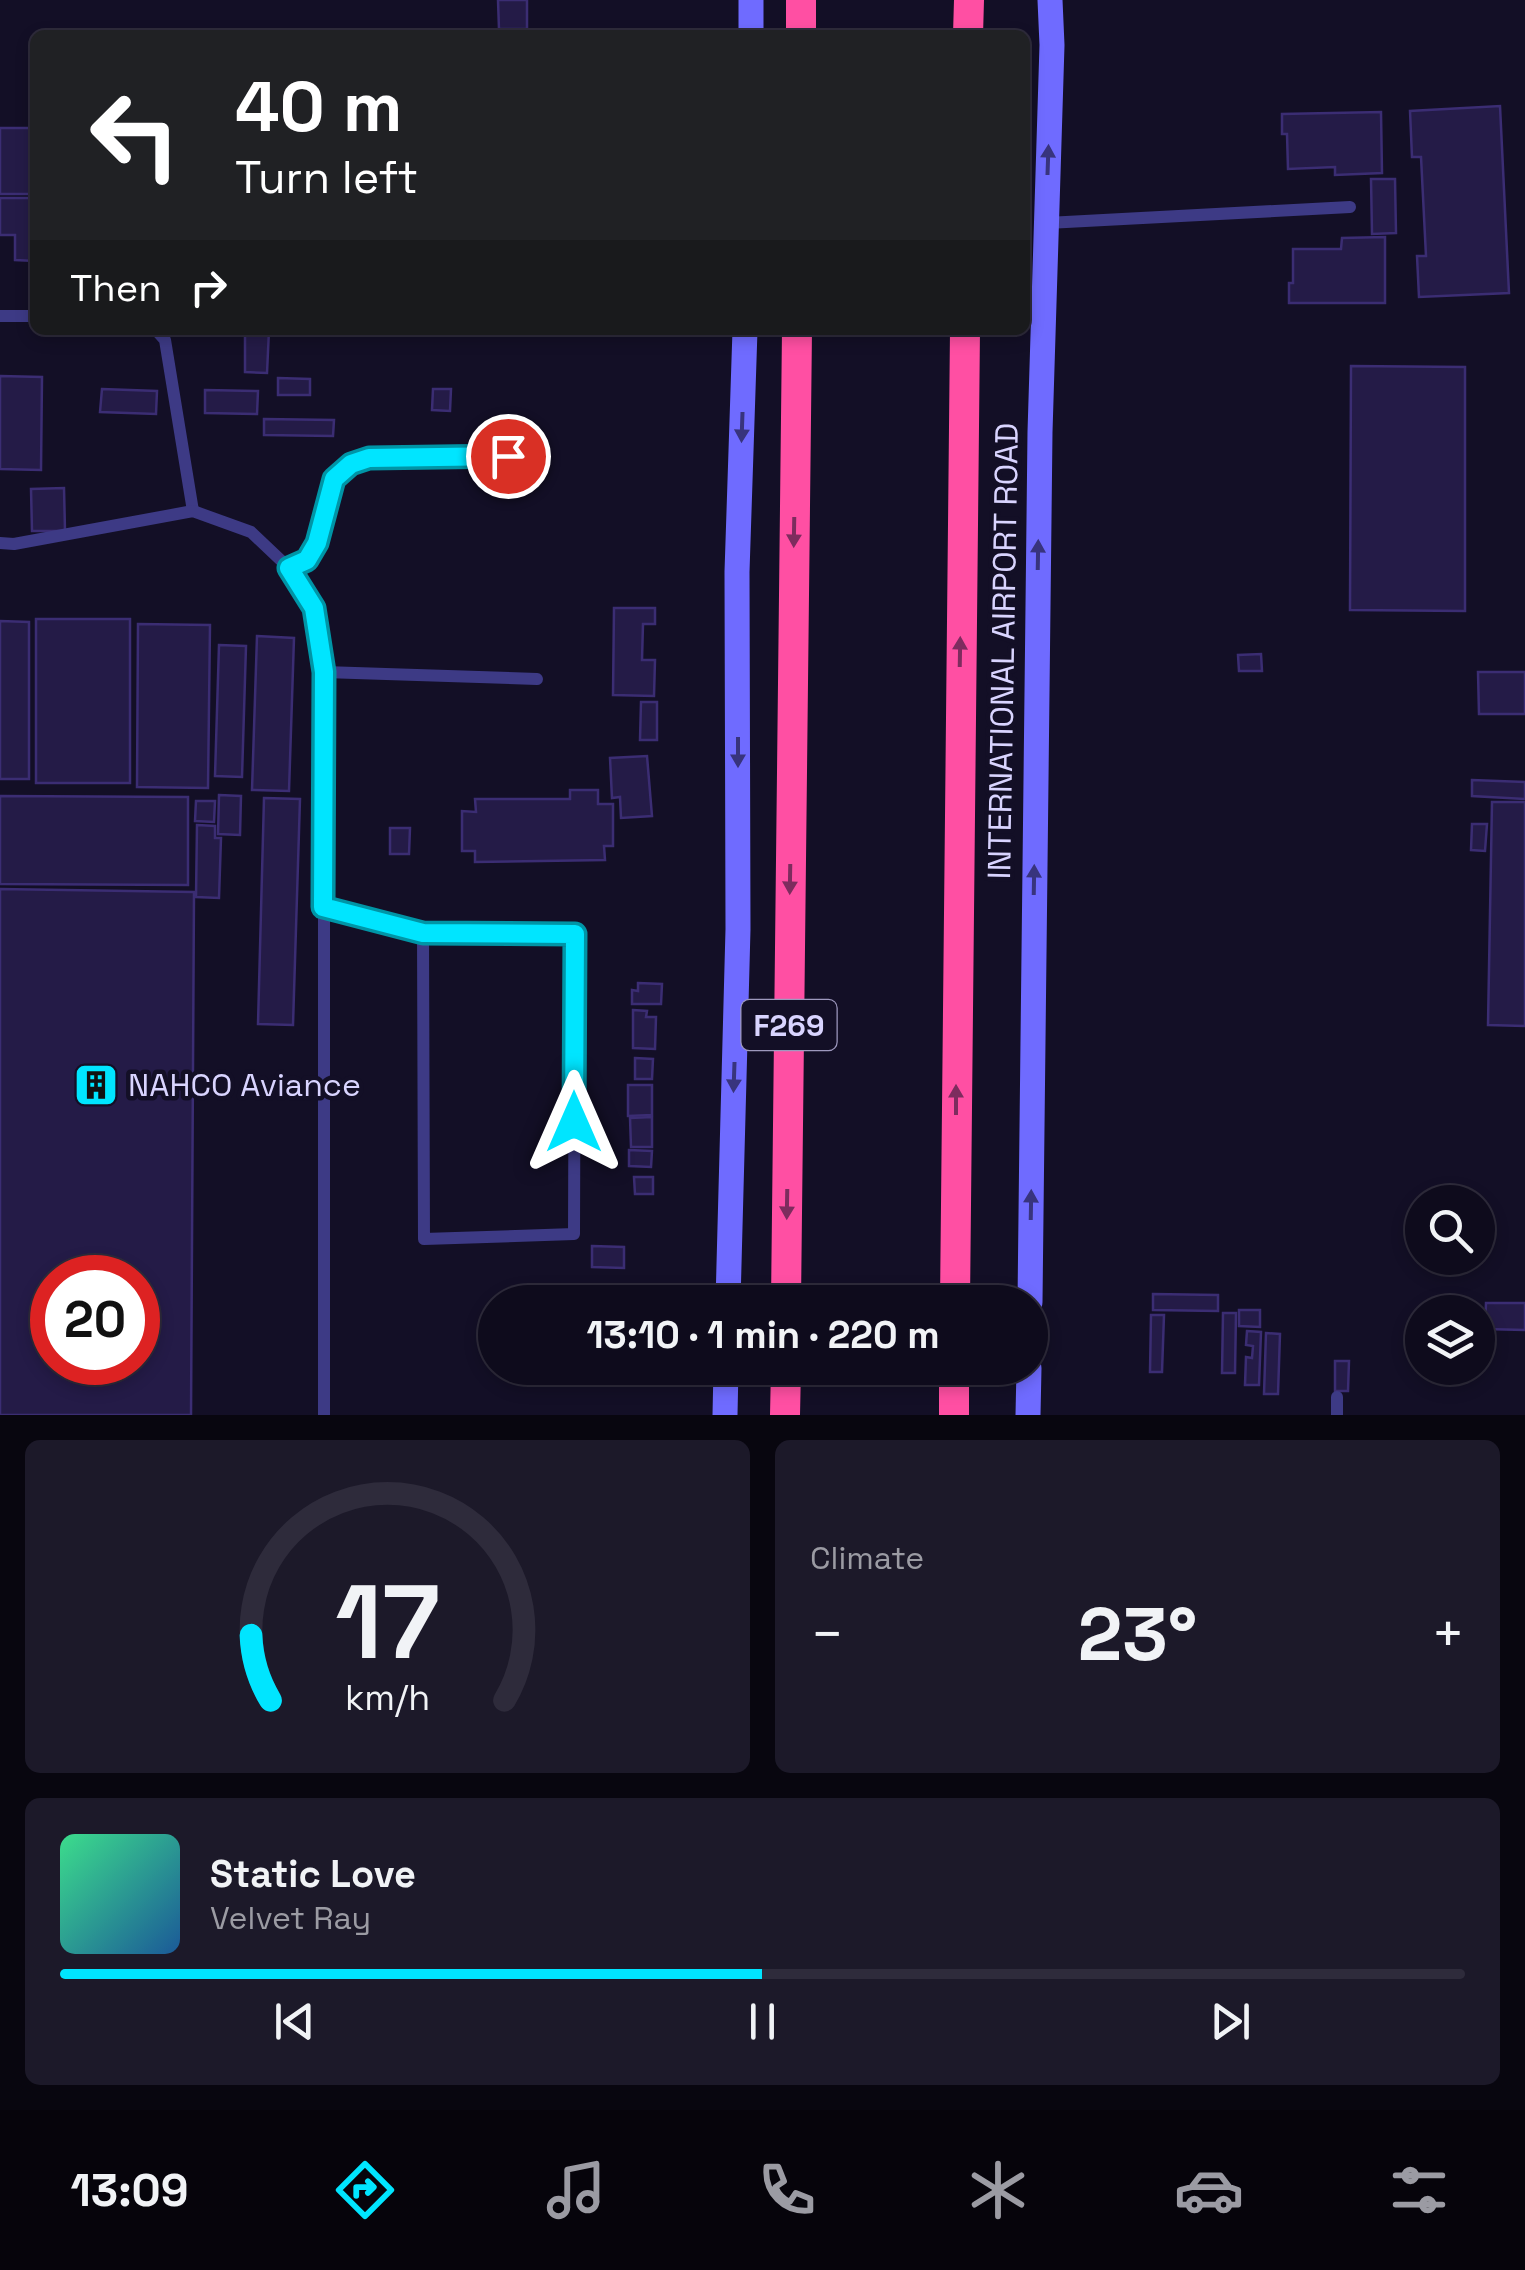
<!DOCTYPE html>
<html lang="en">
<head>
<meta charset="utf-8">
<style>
	:root { --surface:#0e0b1c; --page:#1c1929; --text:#f1f3f6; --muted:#9b9ba3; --line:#2e2b3b; --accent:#00e5ff }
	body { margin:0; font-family:"Space Grotesk",sans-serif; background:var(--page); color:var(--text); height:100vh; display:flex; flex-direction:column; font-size:38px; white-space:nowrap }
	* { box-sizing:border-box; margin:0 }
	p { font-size:32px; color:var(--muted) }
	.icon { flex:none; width:55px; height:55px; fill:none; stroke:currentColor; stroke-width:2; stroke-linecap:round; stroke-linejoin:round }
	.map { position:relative; height:1415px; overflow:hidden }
	.drawer { display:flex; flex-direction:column; gap:25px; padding:25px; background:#08060f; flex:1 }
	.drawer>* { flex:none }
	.top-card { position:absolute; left:30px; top:30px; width:1000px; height:305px; border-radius:15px; box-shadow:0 5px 15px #0003,0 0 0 2px var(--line); background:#202124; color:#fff; overflow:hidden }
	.controls { position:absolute; left:1405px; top:1185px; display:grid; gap:20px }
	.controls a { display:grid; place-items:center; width:90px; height:90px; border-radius:50%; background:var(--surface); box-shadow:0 5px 15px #0003,0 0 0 2px var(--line); font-size:50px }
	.speed { position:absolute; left:30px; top:1255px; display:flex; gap:20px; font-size:50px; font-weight:700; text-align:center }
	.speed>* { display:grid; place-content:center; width:130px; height:130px; border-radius:50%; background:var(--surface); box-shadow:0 5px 15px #0003,0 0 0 2px var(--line); line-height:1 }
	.speed .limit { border:15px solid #d22; background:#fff; color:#111 }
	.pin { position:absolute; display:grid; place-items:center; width:85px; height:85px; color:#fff; margin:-42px; border:5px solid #fff; border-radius:50%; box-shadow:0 2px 10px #0007 }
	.me { position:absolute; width:110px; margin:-55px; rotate:0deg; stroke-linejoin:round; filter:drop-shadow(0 0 8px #0008) }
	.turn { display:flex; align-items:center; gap:35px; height:210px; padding:0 40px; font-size:45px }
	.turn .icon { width:130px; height:130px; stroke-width:2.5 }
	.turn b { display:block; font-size:70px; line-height:85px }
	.then { display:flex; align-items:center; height:95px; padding:0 40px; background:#0003; gap:20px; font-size:38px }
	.big { font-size:75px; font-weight:700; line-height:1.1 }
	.drawer .tile { flex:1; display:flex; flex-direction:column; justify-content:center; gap:15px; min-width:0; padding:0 35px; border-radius:15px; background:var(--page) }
	.drawer .dial { align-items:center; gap:0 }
	.dial svg { height:260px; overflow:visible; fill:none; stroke:var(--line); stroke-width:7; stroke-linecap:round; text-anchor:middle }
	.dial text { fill:var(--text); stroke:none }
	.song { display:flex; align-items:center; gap:30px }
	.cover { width:120px; height:120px; border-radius:15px; background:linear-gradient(135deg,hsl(150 70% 55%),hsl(210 70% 35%)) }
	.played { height:10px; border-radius:5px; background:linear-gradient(90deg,var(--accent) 50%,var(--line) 50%) }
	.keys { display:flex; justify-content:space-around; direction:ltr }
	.heat { display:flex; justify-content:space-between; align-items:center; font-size:55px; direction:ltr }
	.drawer .tiles { flex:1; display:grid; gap:25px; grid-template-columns:1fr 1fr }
	.tile:last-child { grid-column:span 2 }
	.trip { position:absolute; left:478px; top:1285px; width:570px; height:100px; border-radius:50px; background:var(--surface); box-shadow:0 5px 15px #0003,0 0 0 2px var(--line); font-weight:700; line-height:100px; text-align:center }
	.tab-bar { display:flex; height:160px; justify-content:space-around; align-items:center; background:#06040b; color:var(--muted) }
	.tab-bar .icon { width:70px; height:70px }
	.tab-bar .on { color:var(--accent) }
	.tab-bar b { font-size:45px; color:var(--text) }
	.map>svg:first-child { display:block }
	.building { fill:#241b47; stroke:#3b2d73; stroke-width:2.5; fill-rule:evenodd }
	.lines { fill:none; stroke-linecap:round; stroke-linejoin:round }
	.service { stroke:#3d3a85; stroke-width:12 }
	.secondary { stroke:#6f6bff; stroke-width:25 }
	.motorway { stroke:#ff4fa3; stroke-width:30 }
	.oneway { fill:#38347d }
	.oneway2 { fill:#7d2c5e }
	.route-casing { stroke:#0095a6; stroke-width:25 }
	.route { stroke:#00e5ff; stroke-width:18 }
	.labels { text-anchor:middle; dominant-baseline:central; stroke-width:9; stroke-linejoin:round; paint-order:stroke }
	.shield { fill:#130f26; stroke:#9e99be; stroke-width:2.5 }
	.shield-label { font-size:30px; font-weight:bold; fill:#d9d4ff }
	.street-label { font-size:32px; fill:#d9d4ff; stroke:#130f26 }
	.poi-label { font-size:32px; fill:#d9d4ff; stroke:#130f26; text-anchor:start }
</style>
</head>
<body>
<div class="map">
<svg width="1525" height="1415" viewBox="0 0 1525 1415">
	<rect width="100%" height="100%" fill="#130f26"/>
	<g class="building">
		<polygon points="498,0 527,0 527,29 499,29"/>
		<polygon points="1500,106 1509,293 1419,297 1417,256 1426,256 1421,157 1412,157 1410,111"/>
		<polygon points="1381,112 1382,173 1335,175 1335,167 1288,169 1287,134 1282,134 1282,114"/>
		<rect x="0" y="128" width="35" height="66"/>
		<polygon points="1371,179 1395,179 1396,233 1372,234"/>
		<polygon points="0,198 35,198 35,261 15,260 15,235 0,235"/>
		<polygon points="1385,237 1385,303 1289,303 1289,283 1293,283 1293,249 1341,249 1342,238"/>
		<polygon points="245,330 269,330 267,373 245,372"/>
		<polygon points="1351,366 1465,367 1465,611 1350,610"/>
		<polygon points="0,376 42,377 41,470 0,469"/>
		<polygon points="278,378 310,379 310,395 278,395"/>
		<polygon points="102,389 157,391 156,414 100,412"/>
		<polygon points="433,389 451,389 450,411 432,410"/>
		<polygon points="205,390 258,391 257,414 205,413"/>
		<polygon points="264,419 334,420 333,436 264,435"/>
		<polygon points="64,488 65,531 32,531 31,489"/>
		<polygon points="614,608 655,608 655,624 643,624 642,660 655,660 654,696 613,695"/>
		<rect x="36" y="619" width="94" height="164"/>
		<polygon points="0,621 29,622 29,779 0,779"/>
		<polygon points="138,624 210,625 208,788 137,787"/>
		<polygon points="257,636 294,638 289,791 252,790"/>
		<polygon points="219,645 246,646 242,777 215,776"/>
		<polygon points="1261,654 1262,671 1239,671 1238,655"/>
		<polygon points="1478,672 1525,672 1525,714 1479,714"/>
		<polygon points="641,702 657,702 657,740 640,740"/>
		<polygon points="647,756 652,816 621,818 620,797 612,798 610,758"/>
		<polygon points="1472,780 1525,782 1525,799 1472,796"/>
		<polygon points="570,790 598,790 598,804 613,804 613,846 604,846 605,860 475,862 475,851 462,851 462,811 476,812 475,799 570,799"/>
		<polygon points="219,795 241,796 240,835 218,834"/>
		<polygon points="0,796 188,797 188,885 0,884"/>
		<polygon points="264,798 300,799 293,1025 258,1024"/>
		<polygon points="196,801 215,801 214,822 195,821"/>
		<polygon points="1492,802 1525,802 1525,1026 1488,1025"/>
		<polygon points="1472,824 1487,824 1485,851 1471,850"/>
		<polygon points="197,825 215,826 215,838 221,838 219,898 196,897"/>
		<polygon points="390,828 410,828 409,854 390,854"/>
		<path d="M 0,889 L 194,892 L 191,1415 L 0,1415 ZM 52,1278 L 138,1278 L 138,1362 L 52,1362 Z"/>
		<polygon points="638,983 662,984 661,1004 632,1004 632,990 638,991"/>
		<polygon points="633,1010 647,1011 646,1017 656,1017 655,1049 633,1048"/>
		<polygon points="635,1058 653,1059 652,1079 635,1079"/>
		<polygon points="628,1085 652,1085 652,1115 628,1116"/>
		<polygon points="652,1117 652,1147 631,1147 630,1118"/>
		<polygon points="629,1150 652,1151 651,1167 629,1166"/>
		<polygon points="634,1177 653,1177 653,1194 635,1194"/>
		<polygon points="592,1246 624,1247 624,1268 592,1267"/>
		<polygon points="1153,1294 1218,1295 1218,1311 1153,1310"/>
		<polygon points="1486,1303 1525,1303 1525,1330 1485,1329"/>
		<polygon points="1239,1310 1260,1310 1260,1327 1239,1326"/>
		<polygon points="1223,1313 1236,1313 1235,1373 1222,1373"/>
		<polygon points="1151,1315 1164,1315 1162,1372 1150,1372"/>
		<polygon points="1247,1331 1261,1332 1259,1385 1245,1385 1246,1357 1252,1358 1253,1346 1246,1345"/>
		<polygon points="1266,1333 1280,1334 1278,1394 1264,1394"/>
		<polygon points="1335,1361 1349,1361 1348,1391 1335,1391"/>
	</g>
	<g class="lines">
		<g class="service">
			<polyline points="1047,223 1350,207"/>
			<polyline points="0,316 35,316"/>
			<polyline points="156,330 165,340 193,511"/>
			<polyline points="0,543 14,544 193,511 251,532 289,568 314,607 324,672 324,1415"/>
			<polyline points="289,568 307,559 317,543 334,479 340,471 369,458 508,456"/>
			<polyline points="324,672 537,679"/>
			<polyline points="323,907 423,933 575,934 574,1234 424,1239 423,933"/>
			<polyline points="1337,1415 1337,1397"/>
		</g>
		<g class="secondary">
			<polyline points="751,35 751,0"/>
			<polyline points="728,1302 738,929 737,572 745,330"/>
			<polyline points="1030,1302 1040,432 1052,45 1050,0"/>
			<polyline points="725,1415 726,1368"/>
			<polyline points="1028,1415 1029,1368"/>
		</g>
		<g class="motorway">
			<polyline points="801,35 801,0"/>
			<polyline points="968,35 969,0"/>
			<polyline points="786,1302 797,330"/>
			<polyline points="955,1302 965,330"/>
			<polyline points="785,1415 786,1368"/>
			<polyline points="954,1415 954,1368"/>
		</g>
	</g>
	<defs><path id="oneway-solid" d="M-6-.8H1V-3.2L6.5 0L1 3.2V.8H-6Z" transform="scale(2.5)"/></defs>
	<g class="oneway">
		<use href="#oneway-solid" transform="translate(1048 160) rotate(-88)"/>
		<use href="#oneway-solid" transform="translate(742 427) rotate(92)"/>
		<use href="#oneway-solid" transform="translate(1038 555) rotate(-89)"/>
		<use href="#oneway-solid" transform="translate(738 752) rotate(90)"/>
		<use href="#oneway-solid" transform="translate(1034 880) rotate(-89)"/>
		<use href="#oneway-solid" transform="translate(734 1077) rotate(92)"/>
		<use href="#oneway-solid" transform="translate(1031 1205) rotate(-89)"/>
	</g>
	<g class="oneway2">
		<use href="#oneway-solid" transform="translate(794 532) rotate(91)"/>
		<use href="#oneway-solid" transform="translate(960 652) rotate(-89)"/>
		<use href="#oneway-solid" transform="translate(790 879) rotate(91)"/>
		<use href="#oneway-solid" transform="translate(956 1100) rotate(-90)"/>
		<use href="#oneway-solid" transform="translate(787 1204) rotate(91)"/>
	</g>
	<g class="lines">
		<defs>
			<polyline id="route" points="508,456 369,458 351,464 334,479 317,543 307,560 289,568 314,608 324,672 323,907 423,933 575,934 574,1122"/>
		</defs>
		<use href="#route" class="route-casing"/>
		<use href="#route" class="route"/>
	</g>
	<defs>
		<symbol id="building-square" viewBox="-11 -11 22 22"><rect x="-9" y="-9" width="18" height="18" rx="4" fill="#00e5ff" stroke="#130f26"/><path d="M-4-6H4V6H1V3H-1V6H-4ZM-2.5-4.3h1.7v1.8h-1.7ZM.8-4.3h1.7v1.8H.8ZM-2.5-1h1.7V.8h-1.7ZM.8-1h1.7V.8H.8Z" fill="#111"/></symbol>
	</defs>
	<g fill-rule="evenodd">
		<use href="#building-square" x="71" y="1060" width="50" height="50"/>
	</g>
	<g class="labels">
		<rect class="shield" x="741.5" y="1000" width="95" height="50" rx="8"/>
		<g class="shield-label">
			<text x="789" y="1025">F269</text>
		</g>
		<g class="street-label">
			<text transform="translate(1003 651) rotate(-89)">INTERNATIONAL AIRPORT ROAD</text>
		</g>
		<g class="poi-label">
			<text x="128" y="1085">NAHCO Aviance</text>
		</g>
	</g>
</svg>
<div class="controls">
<a><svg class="icon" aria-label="search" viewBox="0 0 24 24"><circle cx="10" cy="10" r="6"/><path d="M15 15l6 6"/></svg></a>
<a><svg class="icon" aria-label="layers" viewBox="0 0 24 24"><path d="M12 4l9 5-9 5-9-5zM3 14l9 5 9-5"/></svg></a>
</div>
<div class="speed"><div class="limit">20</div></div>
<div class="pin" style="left:508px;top:456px;background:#d93025"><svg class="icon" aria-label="arrive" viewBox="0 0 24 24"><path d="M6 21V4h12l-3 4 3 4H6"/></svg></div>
<svg class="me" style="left:574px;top:1122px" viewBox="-20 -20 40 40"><path d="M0-17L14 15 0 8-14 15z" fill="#00e5ff" stroke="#fff" stroke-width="4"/></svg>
<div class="trip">13:10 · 1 min · 220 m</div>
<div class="top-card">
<div class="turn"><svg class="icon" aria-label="left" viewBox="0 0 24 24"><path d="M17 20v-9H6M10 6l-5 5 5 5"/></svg><div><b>40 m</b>Turn left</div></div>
<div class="then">Then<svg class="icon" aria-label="right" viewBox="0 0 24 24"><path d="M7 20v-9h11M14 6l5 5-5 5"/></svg></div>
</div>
</div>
<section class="drawer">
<div class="tiles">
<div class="tile dial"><svg viewBox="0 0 100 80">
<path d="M14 69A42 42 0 1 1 86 69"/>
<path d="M14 69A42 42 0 0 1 8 49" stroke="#00e5ff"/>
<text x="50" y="56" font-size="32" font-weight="700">17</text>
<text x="50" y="72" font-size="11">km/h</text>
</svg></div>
<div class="tile"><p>Climate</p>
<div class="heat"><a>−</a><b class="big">23°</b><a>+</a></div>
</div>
<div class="tile">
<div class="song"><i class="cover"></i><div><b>Static Love</b><p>Velvet Ray</p></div></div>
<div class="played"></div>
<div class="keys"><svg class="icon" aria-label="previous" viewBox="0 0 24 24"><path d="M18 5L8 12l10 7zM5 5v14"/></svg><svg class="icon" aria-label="pause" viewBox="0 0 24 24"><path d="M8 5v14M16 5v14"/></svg><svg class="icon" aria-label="next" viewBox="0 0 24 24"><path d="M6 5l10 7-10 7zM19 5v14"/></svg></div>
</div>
</div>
</section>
<nav class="tab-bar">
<b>13:09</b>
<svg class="icon on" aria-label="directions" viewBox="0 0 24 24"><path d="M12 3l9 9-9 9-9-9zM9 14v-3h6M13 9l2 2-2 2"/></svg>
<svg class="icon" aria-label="music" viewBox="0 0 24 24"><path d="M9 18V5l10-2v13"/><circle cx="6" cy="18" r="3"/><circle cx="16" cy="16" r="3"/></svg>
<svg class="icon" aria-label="phone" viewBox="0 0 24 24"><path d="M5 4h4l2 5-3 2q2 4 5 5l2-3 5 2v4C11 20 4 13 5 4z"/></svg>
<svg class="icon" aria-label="climate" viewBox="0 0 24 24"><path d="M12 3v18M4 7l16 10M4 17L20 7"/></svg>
<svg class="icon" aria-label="car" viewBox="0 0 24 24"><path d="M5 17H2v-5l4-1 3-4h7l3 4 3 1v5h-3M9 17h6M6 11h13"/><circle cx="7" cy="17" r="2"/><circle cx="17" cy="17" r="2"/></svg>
<svg class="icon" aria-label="filters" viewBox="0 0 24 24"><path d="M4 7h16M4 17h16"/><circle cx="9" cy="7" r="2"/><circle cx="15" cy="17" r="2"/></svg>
</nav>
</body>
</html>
